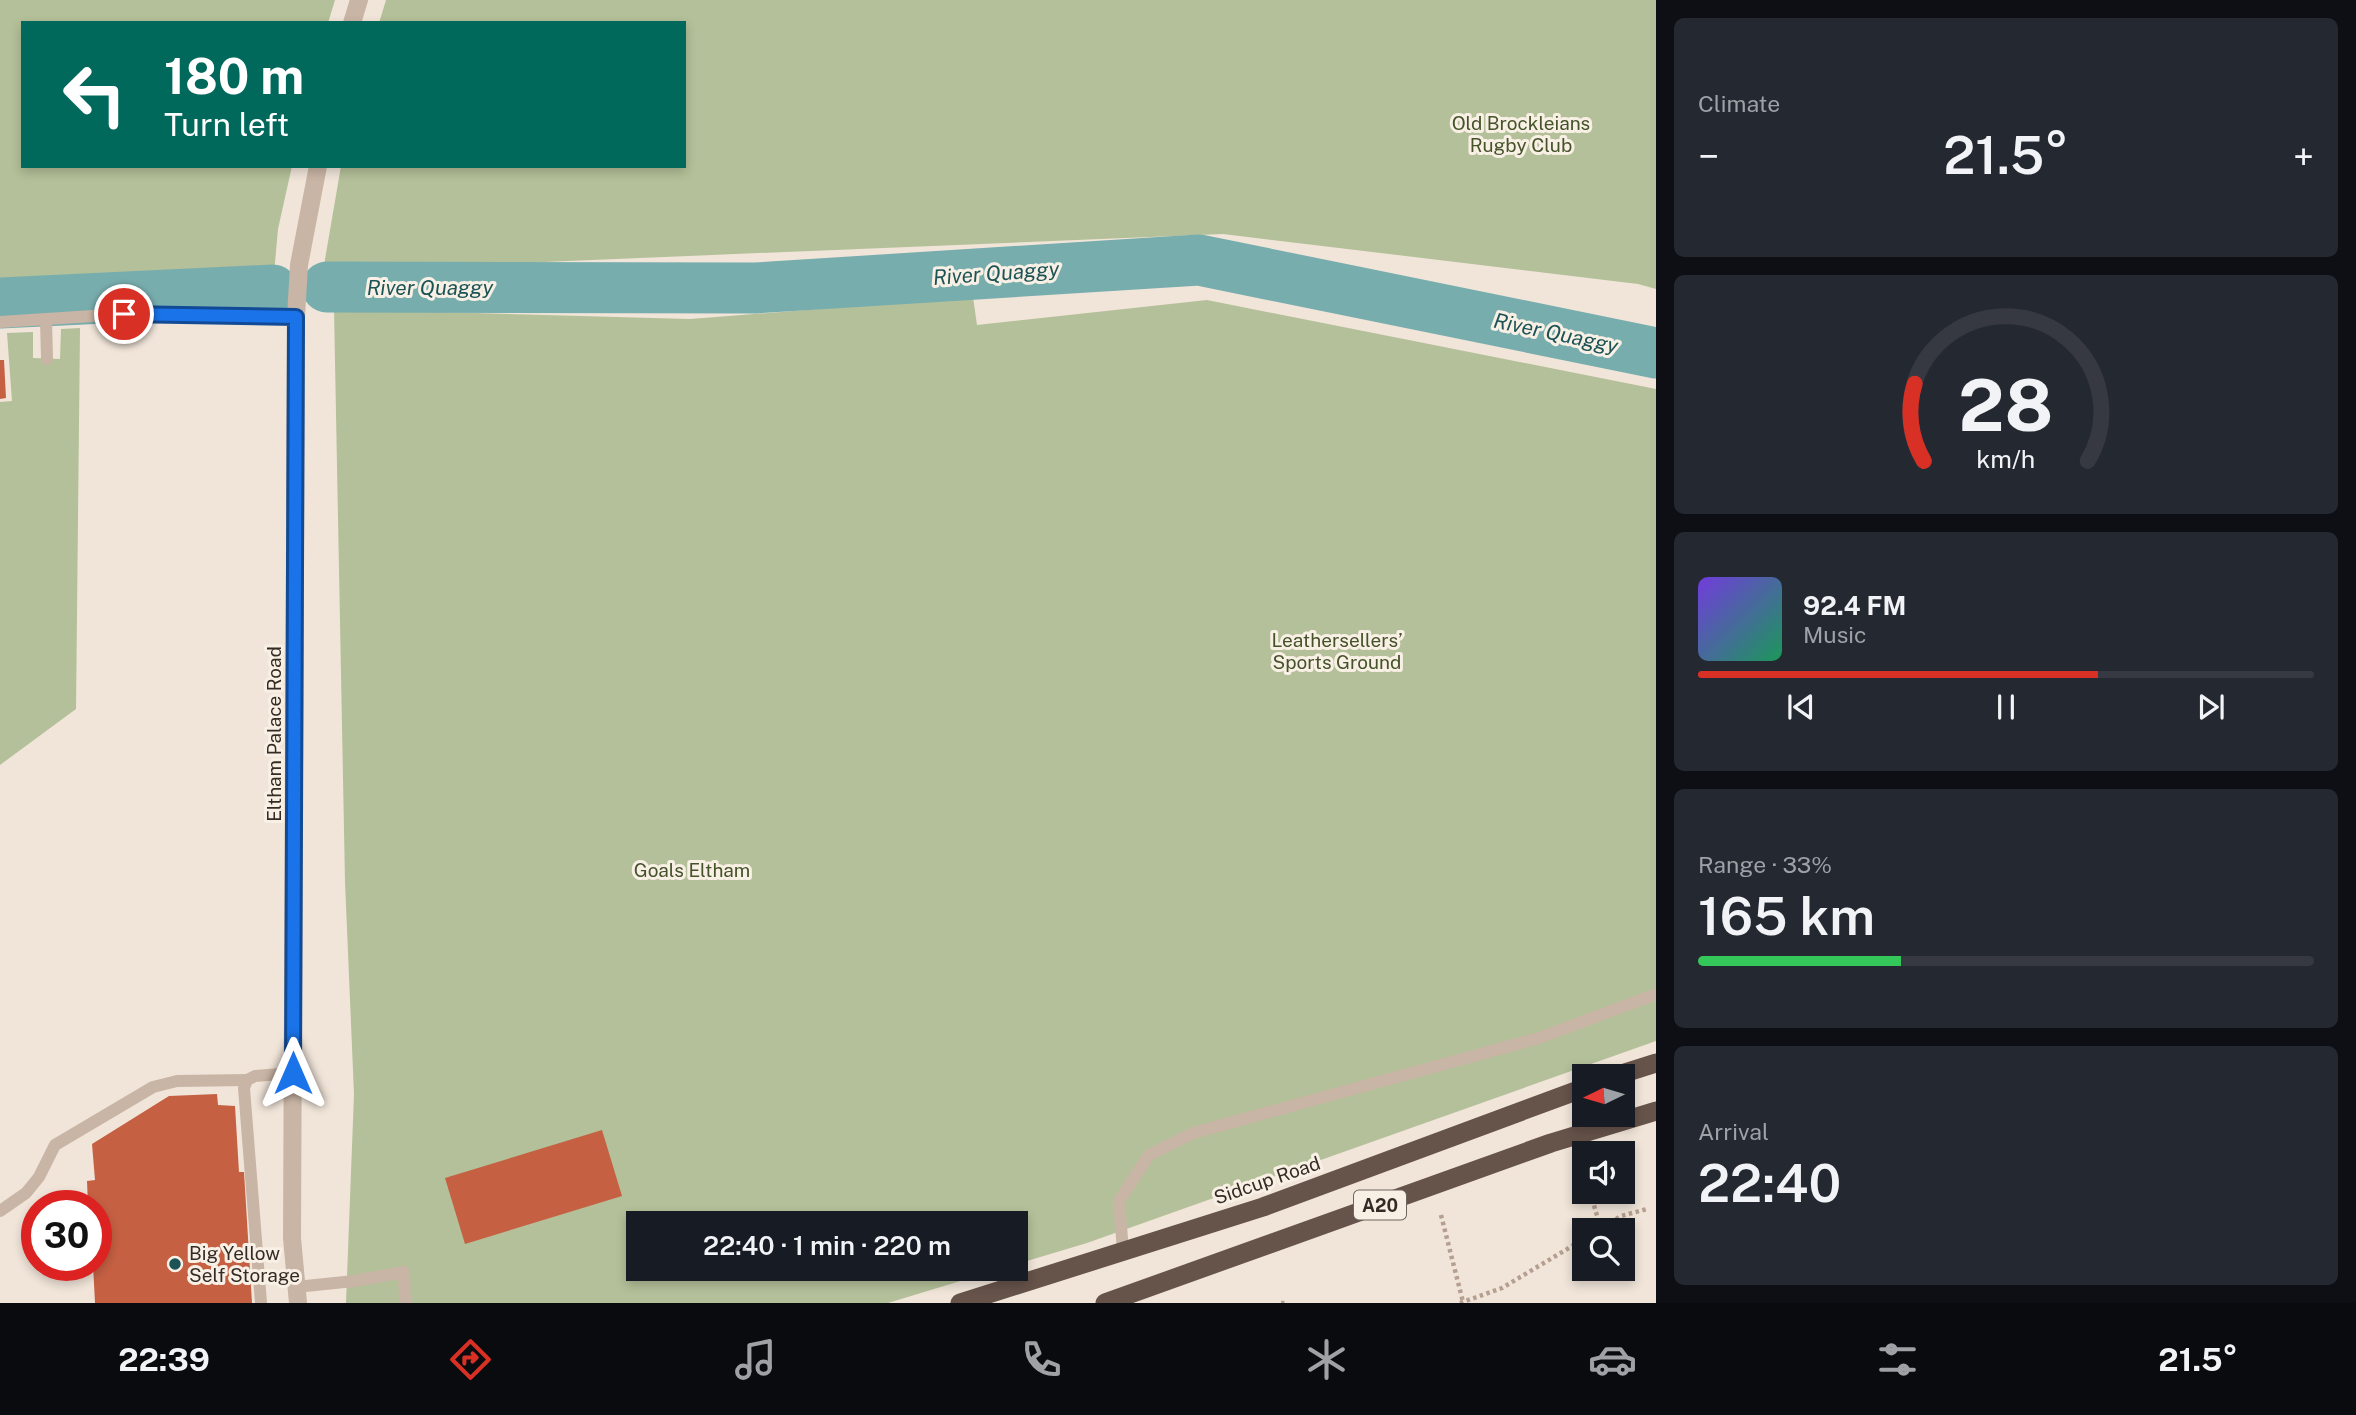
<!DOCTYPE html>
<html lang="en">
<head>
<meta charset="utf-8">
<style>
	:root { --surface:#171b24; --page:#242831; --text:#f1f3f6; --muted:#9ea1a6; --line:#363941; --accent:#d93025 }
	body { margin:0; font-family:"Public Sans",sans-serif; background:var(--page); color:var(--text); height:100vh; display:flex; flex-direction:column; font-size:26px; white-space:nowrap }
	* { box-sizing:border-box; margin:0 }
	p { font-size:23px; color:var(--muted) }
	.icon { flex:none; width:38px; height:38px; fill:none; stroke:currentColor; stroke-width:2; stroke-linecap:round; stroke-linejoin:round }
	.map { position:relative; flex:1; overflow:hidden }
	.side { display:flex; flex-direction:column; gap:18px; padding:18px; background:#0d0f14; width:700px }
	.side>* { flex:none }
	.hud { position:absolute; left:21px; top:21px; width:665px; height:147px; border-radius:0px; box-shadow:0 4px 10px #0003; background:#00695c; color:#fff; overflow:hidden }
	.needle { width:46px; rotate:265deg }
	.controls { position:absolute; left:1572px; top:1064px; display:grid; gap:14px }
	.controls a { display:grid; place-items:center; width:63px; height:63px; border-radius:0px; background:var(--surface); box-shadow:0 4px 10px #0003; font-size:35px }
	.speed { position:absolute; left:21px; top:1190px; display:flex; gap:14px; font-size:35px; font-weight:700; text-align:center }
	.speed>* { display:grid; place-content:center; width:91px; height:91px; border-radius:50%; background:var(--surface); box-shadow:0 4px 10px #0003; line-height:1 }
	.speed .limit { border:10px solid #d22; background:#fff; color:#111 }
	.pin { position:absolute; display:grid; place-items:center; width:60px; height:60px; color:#fff; margin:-30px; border:4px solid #fff; border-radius:50%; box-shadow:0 2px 7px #0007 }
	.me { position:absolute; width:77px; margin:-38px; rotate:0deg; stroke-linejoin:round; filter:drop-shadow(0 0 5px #0008) }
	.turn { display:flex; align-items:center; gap:24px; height:147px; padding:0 28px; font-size:32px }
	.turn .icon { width:91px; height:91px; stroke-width:2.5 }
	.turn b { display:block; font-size:49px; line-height:60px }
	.big { font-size:52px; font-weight:600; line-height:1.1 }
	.side .card { flex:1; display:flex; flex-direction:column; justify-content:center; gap:10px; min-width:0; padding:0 24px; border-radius:10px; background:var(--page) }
	.side .dial { align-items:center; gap:0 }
	.dial svg { height:182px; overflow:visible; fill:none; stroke:var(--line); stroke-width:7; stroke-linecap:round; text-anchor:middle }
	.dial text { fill:var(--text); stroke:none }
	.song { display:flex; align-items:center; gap:21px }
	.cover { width:84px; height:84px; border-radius:10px; background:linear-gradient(135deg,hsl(260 70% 55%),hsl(150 70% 35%)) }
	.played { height:7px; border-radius:4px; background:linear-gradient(90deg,var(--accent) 65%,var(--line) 65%) }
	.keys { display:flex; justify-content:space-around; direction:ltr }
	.heat { display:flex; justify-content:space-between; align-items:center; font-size:38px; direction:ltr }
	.charge { height:10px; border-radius:5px; background:linear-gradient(90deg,#34c759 33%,var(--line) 0) }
	.trip { position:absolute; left:626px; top:1211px; width:402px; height:70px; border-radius:0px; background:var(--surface); box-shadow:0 4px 10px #0003; font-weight:600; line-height:70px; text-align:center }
	.tab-bar { display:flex; height:112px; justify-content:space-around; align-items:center; background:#090b0e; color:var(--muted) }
	.tab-bar .icon { width:49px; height:49px }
	.tab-bar .on { color:var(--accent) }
	.tab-bar b { font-size:32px; color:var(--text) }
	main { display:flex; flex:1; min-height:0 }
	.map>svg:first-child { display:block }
	.green { fill:#b4c099 }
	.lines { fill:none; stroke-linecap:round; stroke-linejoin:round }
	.river { stroke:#78adae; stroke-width:51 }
	.building { fill:#c56043 }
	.path { stroke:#b59f90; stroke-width:4.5; stroke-dasharray:3.5 3.5; stroke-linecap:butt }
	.service { stroke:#c9b5a5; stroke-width:12 }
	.minor { stroke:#c9b5a5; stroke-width:18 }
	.trunk { stroke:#66534a; stroke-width:19 }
	.route-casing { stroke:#114b97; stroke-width:18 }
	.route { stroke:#1a73e8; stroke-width:12 }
	.poi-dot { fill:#1c5356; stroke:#f9f0e5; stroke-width:2.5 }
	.labels { text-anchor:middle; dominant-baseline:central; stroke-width:6; stroke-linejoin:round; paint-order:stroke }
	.shield { fill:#f9f0e5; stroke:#70665f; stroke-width:2 }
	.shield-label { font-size:18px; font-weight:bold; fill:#352b26 }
	.park-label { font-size:19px; fill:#45532a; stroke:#f9f0e5 }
	.street-label { font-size:19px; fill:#352b26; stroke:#f9f0e5 }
	.poi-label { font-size:19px; fill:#352b26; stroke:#f9f0e5; text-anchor:start }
	.water-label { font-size:21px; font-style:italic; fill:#1c5356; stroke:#f9f0e5 }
</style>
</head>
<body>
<main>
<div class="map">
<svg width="1656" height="1303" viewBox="0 0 1656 1303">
	<rect width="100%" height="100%" fill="#f1e5d9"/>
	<g class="green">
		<polygon points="0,0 335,0 328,23 23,23 23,166 292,166 278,229 273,285 0,295"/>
		<polygon points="386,0 1656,0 1656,289 1638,284 1223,234 323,271 341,166 684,166 684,23 379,23"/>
		<polygon points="973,297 977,325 1207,300 1656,389 1656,1041 1087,1243 1017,1264 1017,1223 639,1223 639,1269 1000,1269 888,1303 346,1303 354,1094 345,882 334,309 690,319"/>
		<polygon points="80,328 76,709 0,765 0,402 12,401 7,333 33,332 33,358 60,359 61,329"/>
	</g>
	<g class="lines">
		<g class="river">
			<polyline points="327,287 755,288 1199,260 1656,353"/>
			<polyline points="0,303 273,290"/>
		</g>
	</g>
	<g class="building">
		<polygon points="0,360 4,360 6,398 0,399"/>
		<polygon points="217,1094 218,1105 235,1106 239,1172 244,1172 252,1303 95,1303 93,1265 96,1265 96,1206 88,1206 87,1181 95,1180 92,1144 169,1096"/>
		<polygon points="602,1130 622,1196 465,1244 445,1178"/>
	</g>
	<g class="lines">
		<g class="path">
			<polyline points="1583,1169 1584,1170"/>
			<polyline points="1590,1192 1601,1229"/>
			<polyline points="1441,1215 1463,1302"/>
			<polyline points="1598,1230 1621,1216 1647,1209"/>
			<polyline points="1281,1303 1285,1303"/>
			<polyline points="1460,1303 1502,1288 1584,1239"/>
		</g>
		<g class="service">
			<polyline points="46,319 47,359"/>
			<polyline points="0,322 124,314 296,317"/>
			<polyline points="0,1211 26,1193 39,1177 55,1145 153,1087 177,1081 247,1080"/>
			<polyline points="1123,1251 1119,1201 1149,1155 1193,1133 1539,1038 1656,994"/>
			<polyline points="296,1287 354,1281 404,1272 405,1303"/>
			<polyline points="261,1303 244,1088 247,1080 255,1076 293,1073"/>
		</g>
		<g class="minor">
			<polyline points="352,23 359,0"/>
			<polyline points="298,1303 292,1238 296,317 299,265 318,166"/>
		</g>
		<g class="trunk">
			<polyline points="1615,1076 1656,1063"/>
			<polyline points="960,1303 1263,1207 1584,1088"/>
			<polyline points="1105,1303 1551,1143 1656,1111"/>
		</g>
	</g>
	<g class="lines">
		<defs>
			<polyline id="route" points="124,314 296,317 293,1073"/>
		</defs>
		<use href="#route" class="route-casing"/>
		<use href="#route" class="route"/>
	</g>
	<circle class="poi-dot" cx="175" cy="1264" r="7"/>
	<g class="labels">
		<rect class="shield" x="1354" y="1190.5" width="52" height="29" rx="5"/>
		<g class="shield-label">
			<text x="1380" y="1205">A20</text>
		</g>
		<g class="park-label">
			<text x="1521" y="123">Old Brockleians<tspan x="1521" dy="22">Rugby Club</tspan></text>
			<text x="1337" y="640">Leathersellers’<tspan x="1337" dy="22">Sports Ground</tspan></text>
			<text x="692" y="870">Goals Eltham</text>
		</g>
		<g class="street-label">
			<text transform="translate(274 734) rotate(-90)">Eltham Palace Road</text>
			<text transform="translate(1267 1180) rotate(-19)">Sidcup Road</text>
		</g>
		<g class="poi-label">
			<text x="189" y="1253">Big Yellow<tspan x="189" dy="22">Self Storage</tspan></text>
		</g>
		<g class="water-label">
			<text transform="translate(996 273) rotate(-4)">River Quaggy</text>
			<text x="430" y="287">River Quaggy</text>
			<text transform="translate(1556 333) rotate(12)">River Quaggy</text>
		</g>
	</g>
</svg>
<div class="controls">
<a><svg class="needle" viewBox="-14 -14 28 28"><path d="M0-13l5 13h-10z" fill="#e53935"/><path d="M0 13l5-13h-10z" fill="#9ea1a6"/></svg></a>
<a><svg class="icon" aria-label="sound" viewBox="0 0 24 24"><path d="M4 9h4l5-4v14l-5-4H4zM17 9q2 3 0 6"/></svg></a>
<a><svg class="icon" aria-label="search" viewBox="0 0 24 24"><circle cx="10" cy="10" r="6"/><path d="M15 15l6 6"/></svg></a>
</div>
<div class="speed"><div class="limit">30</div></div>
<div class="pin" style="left:124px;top:314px;background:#d93025"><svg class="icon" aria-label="arrive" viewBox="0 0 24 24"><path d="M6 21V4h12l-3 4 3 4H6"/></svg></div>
<svg class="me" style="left:293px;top:1073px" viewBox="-20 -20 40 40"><path d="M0-17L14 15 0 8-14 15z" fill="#1a73e8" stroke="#fff" stroke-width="4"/></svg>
<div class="trip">22:40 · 1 min · 220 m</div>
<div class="hud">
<div class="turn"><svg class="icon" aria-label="left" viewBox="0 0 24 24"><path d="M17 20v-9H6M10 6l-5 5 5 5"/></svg><div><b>180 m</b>Turn left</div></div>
</div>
</div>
<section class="side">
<div class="card"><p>Climate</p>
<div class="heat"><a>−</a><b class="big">21.5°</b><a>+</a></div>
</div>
<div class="card dial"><svg viewBox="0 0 100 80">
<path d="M14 69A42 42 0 1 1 86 69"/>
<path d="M14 69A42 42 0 0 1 10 35" stroke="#d93025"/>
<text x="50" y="56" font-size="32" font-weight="700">28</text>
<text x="50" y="72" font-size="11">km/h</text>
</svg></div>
<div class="card">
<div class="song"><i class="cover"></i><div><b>92.4 FM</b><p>Music</p></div></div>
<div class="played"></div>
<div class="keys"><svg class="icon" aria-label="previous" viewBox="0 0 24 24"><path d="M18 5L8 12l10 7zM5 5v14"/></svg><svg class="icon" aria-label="pause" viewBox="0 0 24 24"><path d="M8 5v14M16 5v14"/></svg><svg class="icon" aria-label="next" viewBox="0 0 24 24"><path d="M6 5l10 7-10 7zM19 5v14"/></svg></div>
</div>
<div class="card"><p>Range · 33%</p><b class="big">165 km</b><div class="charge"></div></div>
<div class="card"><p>Arrival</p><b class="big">22:40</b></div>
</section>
</main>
<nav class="tab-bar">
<b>22:39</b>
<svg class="icon on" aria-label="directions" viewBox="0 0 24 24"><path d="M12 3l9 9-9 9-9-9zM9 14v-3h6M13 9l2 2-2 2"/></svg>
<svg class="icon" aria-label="music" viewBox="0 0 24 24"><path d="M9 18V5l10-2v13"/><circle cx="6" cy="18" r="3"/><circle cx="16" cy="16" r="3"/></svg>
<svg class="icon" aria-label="phone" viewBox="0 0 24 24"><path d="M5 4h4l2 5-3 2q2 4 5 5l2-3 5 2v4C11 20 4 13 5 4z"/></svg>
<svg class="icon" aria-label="climate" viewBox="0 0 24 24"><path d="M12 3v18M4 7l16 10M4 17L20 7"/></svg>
<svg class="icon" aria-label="car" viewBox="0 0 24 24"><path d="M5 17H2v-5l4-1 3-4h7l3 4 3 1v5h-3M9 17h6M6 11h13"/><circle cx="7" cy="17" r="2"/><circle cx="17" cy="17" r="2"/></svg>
<svg class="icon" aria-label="filters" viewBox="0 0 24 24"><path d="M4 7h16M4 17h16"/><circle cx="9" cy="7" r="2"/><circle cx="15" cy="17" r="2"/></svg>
<b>21.5°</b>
</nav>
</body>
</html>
